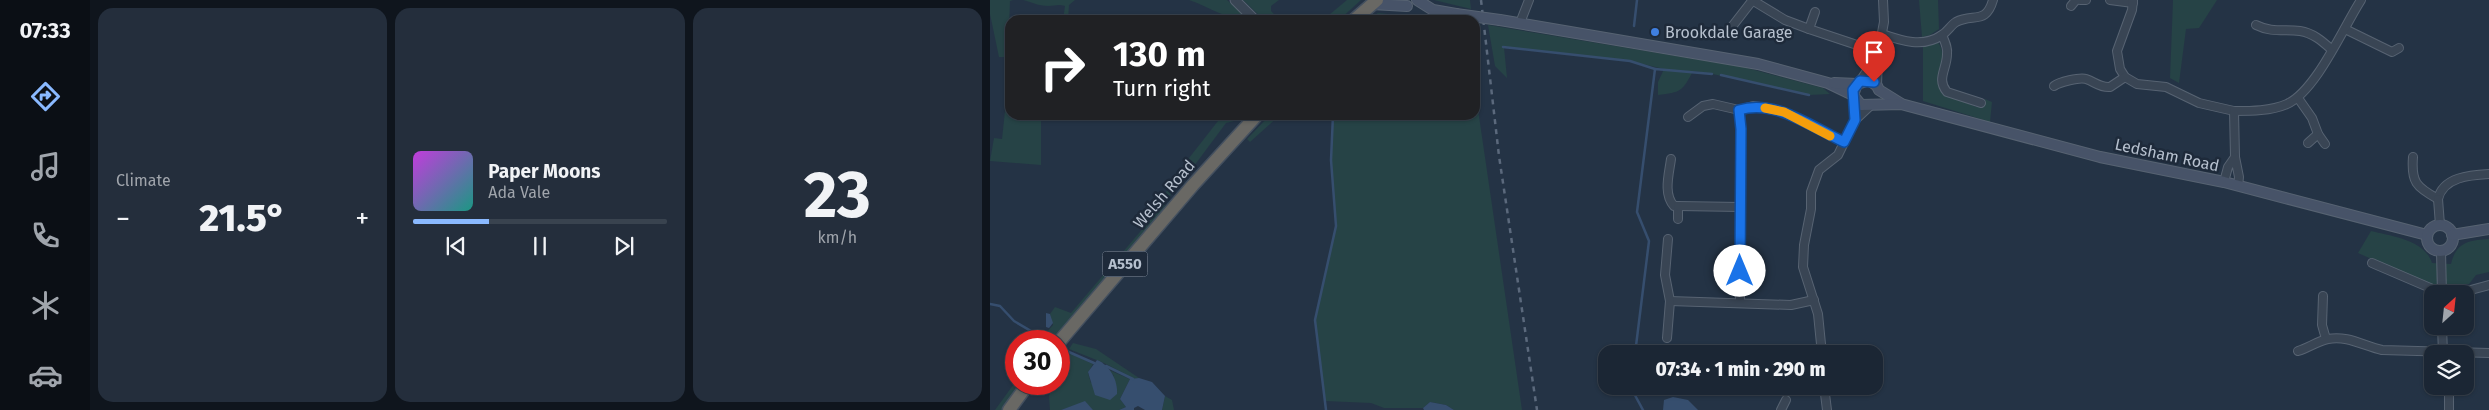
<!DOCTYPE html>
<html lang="en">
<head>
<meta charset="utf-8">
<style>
	:root { --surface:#1b2634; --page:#242e3c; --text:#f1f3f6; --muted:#a0a5ac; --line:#39434f; --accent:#8ab9ff }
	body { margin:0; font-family:"Fira Sans",sans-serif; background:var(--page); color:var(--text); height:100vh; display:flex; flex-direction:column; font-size:19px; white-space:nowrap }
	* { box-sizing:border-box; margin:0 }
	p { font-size:16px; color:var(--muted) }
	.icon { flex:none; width:28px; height:28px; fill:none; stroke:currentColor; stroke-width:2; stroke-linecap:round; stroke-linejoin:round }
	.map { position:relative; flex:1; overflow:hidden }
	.details { display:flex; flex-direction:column; gap:8px; padding:8px; background:#0f151d; width:900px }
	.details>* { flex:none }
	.guide { position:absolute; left:15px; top:15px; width:475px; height:105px; border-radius:15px; box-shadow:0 1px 4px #0004,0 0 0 1px var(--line); background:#202124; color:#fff; overflow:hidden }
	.needle { width:32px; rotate:27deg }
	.fabs { position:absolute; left:1434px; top:285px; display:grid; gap:10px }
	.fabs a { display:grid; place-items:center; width:50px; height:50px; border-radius:10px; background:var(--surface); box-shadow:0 1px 4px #0004,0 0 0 1px var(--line); font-size:25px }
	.speed { position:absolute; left:15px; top:330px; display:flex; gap:10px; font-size:25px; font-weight:700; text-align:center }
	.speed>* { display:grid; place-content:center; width:65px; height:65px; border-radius:50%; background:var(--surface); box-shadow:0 1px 4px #0004,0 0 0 1px var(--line); line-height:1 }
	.speed .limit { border:8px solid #d22; background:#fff; color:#111 }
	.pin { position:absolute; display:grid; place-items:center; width:42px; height:42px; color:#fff; margin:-51px -21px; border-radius:50% 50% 50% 0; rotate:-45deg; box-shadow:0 0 5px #0007 }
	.pin .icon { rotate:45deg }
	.me { position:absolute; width:55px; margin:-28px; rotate:0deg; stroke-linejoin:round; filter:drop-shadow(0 0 4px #0008) }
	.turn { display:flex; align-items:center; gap:18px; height:105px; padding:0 25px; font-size:22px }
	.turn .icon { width:65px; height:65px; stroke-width:2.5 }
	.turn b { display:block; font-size:35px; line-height:42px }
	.big { font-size:38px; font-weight:800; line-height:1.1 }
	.details .card { flex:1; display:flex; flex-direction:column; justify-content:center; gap:8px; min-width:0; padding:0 18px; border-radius:15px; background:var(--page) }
	.details .dial { align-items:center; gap:0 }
	.dial b { font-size:65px; line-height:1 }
	.song { display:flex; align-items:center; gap:15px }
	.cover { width:60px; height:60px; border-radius:8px; background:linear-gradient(135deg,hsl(290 70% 55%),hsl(170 70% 35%)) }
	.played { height:5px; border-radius:2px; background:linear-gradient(90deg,var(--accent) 30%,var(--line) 30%) }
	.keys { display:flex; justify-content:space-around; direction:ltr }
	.heat { display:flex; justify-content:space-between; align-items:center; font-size:28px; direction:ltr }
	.details .tiles { flex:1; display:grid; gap:8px; grid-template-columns:repeat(3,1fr) }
	.trip { position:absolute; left:608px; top:345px; width:285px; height:50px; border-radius:15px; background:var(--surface); box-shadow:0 1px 4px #0004,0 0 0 1px var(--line); font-weight:800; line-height:50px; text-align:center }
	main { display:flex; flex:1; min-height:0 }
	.dock { display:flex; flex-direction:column; width:90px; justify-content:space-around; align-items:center; background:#0b0f15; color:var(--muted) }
	.dock .icon { width:35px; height:35px }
	.dock .current { color:var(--accent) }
	.dock b { font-size:22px; color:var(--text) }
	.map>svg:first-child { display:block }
	.green { fill:#264346 }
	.water { fill:#364e6e }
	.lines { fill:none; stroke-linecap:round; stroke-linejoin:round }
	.stream { stroke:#364e6e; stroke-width:2.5 }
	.minor-casing { stroke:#576372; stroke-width:10 }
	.tertiary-casing { stroke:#576372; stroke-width:11 }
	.secondary-casing { stroke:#576372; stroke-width:12 }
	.trunk-casing { stroke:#44505f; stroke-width:15 }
	.minor { stroke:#394554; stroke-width:8 }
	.tertiary { stroke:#394554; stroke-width:9 }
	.secondary { stroke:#475368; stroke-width:10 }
	.trunk { stroke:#696864; stroke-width:12 }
	.rail { stroke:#5b697c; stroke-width:2.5; stroke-dasharray:5 5; stroke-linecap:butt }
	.secondary-bridge-casing { stroke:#576372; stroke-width:12; stroke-linecap:butt }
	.secondary-bridge { stroke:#475368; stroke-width:10 }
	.route-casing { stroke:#114b97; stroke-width:12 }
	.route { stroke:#1a73e8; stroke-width:9 }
	.slow { stroke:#f59e0b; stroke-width:9 }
	.shop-dot { fill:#3f7fe0; stroke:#1e2a3a; stroke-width:2 }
	.labels { text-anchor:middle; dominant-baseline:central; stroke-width:5; stroke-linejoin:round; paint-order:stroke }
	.shield { fill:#1e2a3a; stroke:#8893a2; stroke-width:1 }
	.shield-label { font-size:15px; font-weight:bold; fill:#b6c0ce }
	.poi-label { font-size:16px; fill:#b6c0ce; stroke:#1e2a3a; text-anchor:start }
	.street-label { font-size:16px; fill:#b6c0ce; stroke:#1e2a3a }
</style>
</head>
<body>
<main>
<nav class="dock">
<b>07:33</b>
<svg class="icon current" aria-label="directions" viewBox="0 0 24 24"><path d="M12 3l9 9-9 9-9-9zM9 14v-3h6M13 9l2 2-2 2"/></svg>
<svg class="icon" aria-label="music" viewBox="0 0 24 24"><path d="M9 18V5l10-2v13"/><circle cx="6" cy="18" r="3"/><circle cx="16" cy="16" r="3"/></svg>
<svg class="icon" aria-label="phone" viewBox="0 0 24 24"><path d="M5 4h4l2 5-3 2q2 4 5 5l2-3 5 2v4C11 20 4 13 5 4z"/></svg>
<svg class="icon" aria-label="climate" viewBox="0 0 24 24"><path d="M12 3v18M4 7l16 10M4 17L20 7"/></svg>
<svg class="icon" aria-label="car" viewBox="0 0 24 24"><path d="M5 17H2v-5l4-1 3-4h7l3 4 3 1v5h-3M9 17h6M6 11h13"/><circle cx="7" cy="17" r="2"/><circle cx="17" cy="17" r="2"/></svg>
</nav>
<section class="details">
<div class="tiles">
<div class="card"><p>Climate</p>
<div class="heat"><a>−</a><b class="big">21.5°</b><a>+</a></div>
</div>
<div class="card">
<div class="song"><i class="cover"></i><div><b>Paper Moons</b><p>Ada Vale</p></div></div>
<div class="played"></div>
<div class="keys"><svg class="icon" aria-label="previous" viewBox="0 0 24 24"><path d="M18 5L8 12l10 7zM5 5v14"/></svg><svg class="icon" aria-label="pause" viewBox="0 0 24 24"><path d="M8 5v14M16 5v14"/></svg><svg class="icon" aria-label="next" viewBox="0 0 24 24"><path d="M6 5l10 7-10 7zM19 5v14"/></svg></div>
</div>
<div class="card dial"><b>23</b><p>km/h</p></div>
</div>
</section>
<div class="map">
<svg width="1499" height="410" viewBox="0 0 1499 410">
	<rect width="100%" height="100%" fill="#243345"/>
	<g class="green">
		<polygon points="0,0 23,0 20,1 18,57 9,57 0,14"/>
		<path d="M 33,0 L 85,0 L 79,5 L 78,20 L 73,20 L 75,6 C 68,4 65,6 58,6 C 49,6 41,2 33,0 Z"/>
		<path d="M 199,0 L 237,0 L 259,20 C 238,20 219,7 199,0 Z"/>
		<polygon points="253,0 289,0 281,6 281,11 290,20 274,20"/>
		<polygon points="357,0 371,0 349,20 333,20"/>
		<polygon points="444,0 480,0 481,9"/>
		<polygon points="929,0 948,0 949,29 940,35 932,37"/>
		<polygon points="1183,0 1227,0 1209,28 1196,29 1189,83 1180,78"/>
		<polygon points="388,13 459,20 379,20"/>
		<path d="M 498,25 L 753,67 L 833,88 L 840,94 L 819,95 L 718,73 L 703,71 C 692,92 691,92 668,95 L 668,82 L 674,69 L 640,61 L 514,47 L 517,78 L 505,66 Z"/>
		<path d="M 947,41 C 960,57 944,73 951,91 L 986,107 L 990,107 L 995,99 L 1002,102 L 1000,122 L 933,101 L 933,47 Z"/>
		<polygon points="17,78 20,78 20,107 15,106"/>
		<polygon points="485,89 532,410 464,410 456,405 440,402 433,408 394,408 381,403 335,401 325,320 346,226 341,160 343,115 485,115"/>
		<polygon points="15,111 20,112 20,115 51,115 51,165 0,161 4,138 12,139"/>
		<polygon points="242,115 251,115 244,121 236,123 204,166 186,185 172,211 65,341 59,340 56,333 63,325 60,314 65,307 81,313 161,219 185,176 228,121 237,121"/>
		<polygon points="280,115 290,115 260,142 257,139"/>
		<path d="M 1381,231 C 1401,236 1435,240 1442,263 L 1461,264 C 1466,242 1480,240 1499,239 L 1499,272 L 1486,275 L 1479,284 L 1440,285 L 1368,253 Z"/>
		<polygon points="83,343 106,349 149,378 145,379 114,363 79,349"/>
		<polygon points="78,352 103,364 98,373 101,383 124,376 119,370 140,379 130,399 136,407 129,410 103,410 95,402 71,410 60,410 59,396 63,384 69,384 69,366"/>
		<polygon points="26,381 26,384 33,384 13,410 5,410"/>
		<polygon points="175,396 182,400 184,410 172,410"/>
	</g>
	<g class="water">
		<polygon points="56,313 60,314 63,323 59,328 56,327"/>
		<path d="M 107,360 C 120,365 128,381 127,394 L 120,400 L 105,395 L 98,372 Z"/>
		<polygon points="149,378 162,382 175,396 172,410 155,410 148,406 144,408 144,410 129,410 136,407 130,399 140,379"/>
		<polygon points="683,397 698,400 708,410 673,410 674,400"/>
		<polygon points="95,401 103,410 71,410"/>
		<polygon points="440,402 456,405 464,410 434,410 433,408"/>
	</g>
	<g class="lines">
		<g class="stream">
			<polyline points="644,26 647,0"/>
			<polyline points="513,47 640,61 665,69"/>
			<polyline points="731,75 819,95"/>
			<polyline points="0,304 10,306 24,321 58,341"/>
			<polyline points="72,349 104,363"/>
			<polyline points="645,354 659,241 647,212 665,69 722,74"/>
			<polyline points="116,366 143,379"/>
			<polyline points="640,386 653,410"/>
			<polyline points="336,410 325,320 346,226 341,160 343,115"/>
		</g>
		<defs>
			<g id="minor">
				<polyline points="762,0 795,20 819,29"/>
				<polyline points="1090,0 1096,0"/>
				<polyline points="1120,0 1143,3"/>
				<polyline points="1143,0 1142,10 1127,51 1130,69 1135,77 1147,84 1176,87 1209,103 1244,111"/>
				<polyline points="1081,6 1086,0"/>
				<polyline points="825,12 819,29 888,52"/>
				<polyline points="530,23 539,0"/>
				<path d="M 1266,25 C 1282,33 1294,29 1310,31 C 1323,33 1332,41 1341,49"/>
				<polyline points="1355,29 1402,52 1409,48"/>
				<polyline points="729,33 737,33 762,1"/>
				<path d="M 892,34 C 912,41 933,48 952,35 C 958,31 961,25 966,22 C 983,13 996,25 1003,0"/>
				<path d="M 952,35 C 955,42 958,48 957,54 C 957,69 946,79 957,92 L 991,103"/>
				<polyline points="870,81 887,56"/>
				<polyline points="887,86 888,54 894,22 893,0"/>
				<path d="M 1064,86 C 1069,82 1090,77 1096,79 C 1105,82 1110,88 1120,87 L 1135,77"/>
				<polyline points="1308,98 1322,118 1328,134 1335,144"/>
				<polyline points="864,99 865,120"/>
				<polyline points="749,110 751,129 750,303"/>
				<polyline points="698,117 713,106 723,104 749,110 763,106 778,108 794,112 854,142"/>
				<polyline points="1318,143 1328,134"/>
				<path d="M 1245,157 L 1244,111 C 1261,111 1281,111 1297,104 C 1326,91 1353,28 1371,0"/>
				<path d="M 1423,157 C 1421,182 1426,187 1448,199 C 1453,177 1480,175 1499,174"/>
				<path d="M 681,159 C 679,174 673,194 684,206 L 688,206 L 688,219"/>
				<polyline points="1234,182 1238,167 1245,157 1249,177 1248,186"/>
				<polyline points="1448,199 1450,225"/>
				<polyline points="688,206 750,207"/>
				<polyline points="1451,251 1452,294"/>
				<polyline points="1382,263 1452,293 1477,291 1499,285"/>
				<polyline points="1333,296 1332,325 1336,339"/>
				<polyline points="680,301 801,305 824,300"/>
				<polyline points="1452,326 1453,354"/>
				<polyline points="677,338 680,301 675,275 678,239"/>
				<path d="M 1308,351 C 1318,348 1328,341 1338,339 C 1357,335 1374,346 1392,350 L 1499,353"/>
				<polyline points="832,354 828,314 813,267 814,245 821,209 821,192 829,170 848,155 865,120 881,105"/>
				<polyline points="834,386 837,410"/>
				<polyline points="791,410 796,400"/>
				<polyline points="1459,410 1459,386"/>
			</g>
			<polyline id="tertiary" points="245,0 265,20"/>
			<g id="secondary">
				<polyline points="427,0 443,10 466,14"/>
				<polyline points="382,4 417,6"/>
				<polyline points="510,20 768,64 838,83 863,95"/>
				<polyline points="844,83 867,84 879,80 887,86 889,90 910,103"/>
				<polyline points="867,84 863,95 871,105 911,104 1110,157 1234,182 1437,235"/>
				<circle cx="1450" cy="238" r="13"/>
				<polyline points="1462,235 1499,229"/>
			</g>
			<g id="trunk">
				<polyline points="364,20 387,0"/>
				<polyline points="69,342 203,185 267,115"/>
				<polyline points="19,410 38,384"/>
			</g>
		</defs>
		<use href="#minor" class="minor-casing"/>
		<use href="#tertiary" class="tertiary-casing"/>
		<use href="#secondary" class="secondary-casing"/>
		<use href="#trunk" class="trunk-casing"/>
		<use href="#minor" class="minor"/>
		<use href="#tertiary" class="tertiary"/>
		<use href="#secondary" class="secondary"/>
		<use href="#trunk" class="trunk"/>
		<polyline class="rail" points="491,0 509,156 547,410"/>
		<defs>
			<polyline id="secondary-bridge" points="466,14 510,20"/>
		</defs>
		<use href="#secondary-bridge" class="secondary-bridge-casing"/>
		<use href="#secondary-bridge" class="secondary-bridge"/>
	</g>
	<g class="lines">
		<defs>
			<path id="route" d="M 750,271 L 751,129 L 749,110 C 786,99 822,127 854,142 L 865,120 L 863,90 L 870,81 L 884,82"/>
		</defs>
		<use href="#route" class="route-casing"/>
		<use href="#route" class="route"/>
		<polyline class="slow" points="775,108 794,112 840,136"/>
	</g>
	<circle class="shop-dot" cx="665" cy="32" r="5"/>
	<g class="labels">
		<rect class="shield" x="112.5" y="251.5" width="45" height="25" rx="4"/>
		<g class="shield-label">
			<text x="135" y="264">A550</text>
		</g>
		<g class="poi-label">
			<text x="675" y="32">Brookdale Garage</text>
		</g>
		<g class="street-label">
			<text transform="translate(1177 155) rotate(12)">Ledsham Road</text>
			<text transform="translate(174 194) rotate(-49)">Welsh Road</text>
		</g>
	</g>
</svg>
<div class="fabs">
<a><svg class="needle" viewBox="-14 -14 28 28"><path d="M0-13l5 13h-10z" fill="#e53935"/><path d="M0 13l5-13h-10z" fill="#a0a5ac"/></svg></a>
<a><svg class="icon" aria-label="layers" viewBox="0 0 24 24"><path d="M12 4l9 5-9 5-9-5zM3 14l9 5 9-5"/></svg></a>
</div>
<div class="speed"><div class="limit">30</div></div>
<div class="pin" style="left:884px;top:82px;background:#d93025"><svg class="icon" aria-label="arrive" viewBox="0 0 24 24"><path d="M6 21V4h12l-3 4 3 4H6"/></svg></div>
<svg class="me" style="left:750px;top:271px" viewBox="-20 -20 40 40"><circle r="19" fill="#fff"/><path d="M0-13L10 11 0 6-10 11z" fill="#1a73e8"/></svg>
<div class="trip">07:34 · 1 min · 290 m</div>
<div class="guide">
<div class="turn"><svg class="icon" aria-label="right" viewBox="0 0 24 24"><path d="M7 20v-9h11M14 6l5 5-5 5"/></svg><div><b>130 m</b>Turn right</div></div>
</div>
</div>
</main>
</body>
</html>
